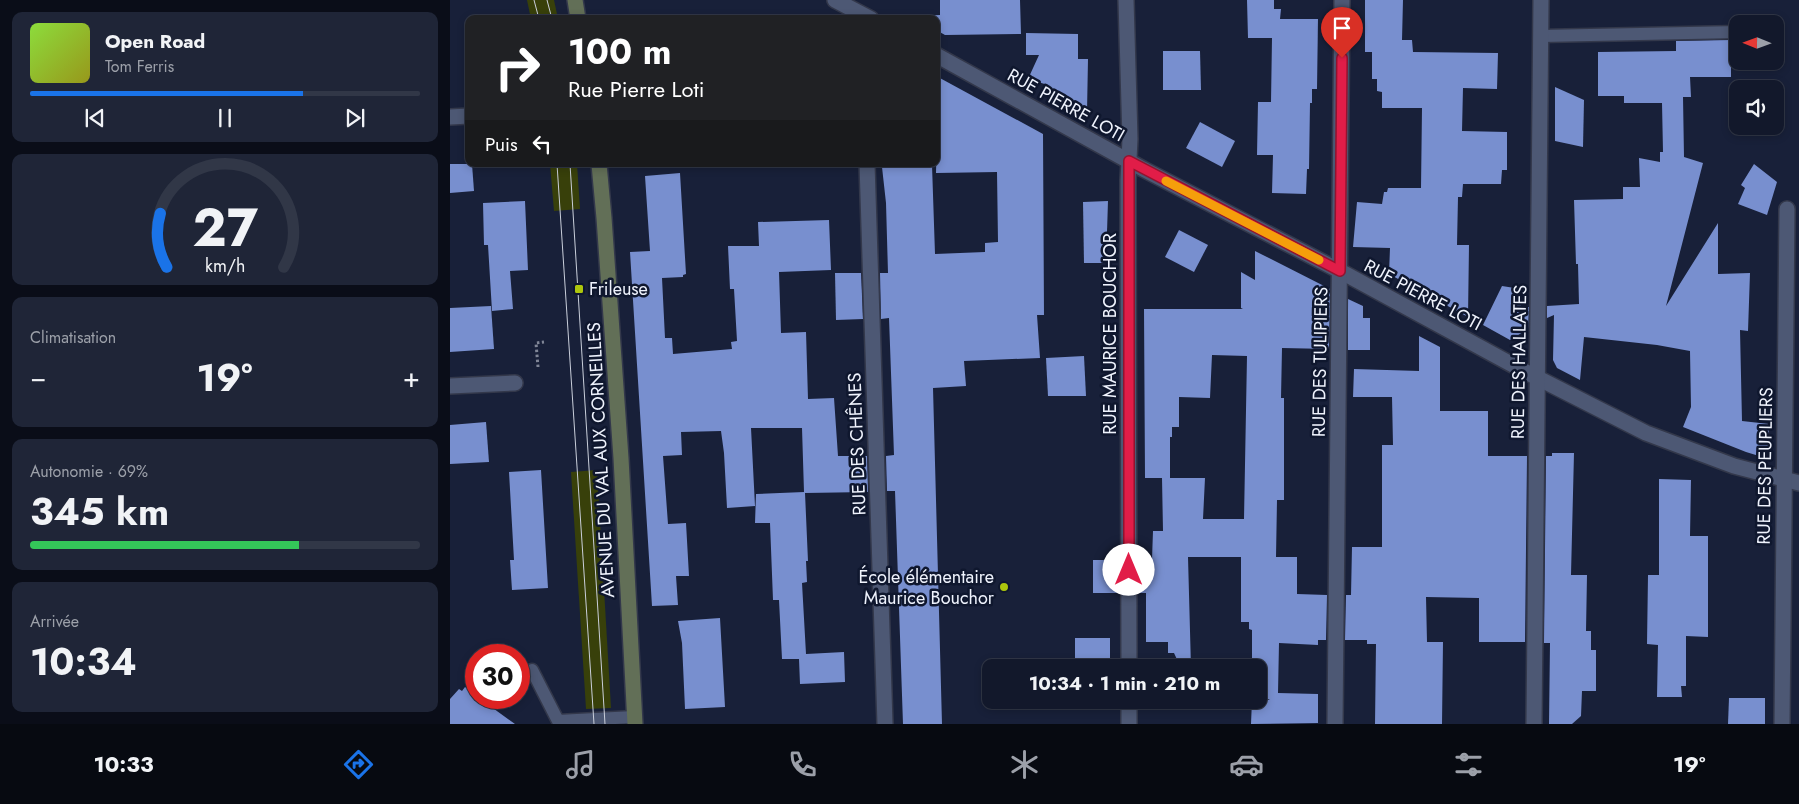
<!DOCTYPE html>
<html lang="fr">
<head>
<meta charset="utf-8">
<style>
	:root { --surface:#12182b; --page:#1f2537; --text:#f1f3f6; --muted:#9ca0a9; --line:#313747; --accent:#1a73e8 }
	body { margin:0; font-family:Jost,sans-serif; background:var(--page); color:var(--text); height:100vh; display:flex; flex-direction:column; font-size:19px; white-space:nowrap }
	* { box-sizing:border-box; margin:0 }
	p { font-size:16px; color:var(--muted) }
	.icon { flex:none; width:28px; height:28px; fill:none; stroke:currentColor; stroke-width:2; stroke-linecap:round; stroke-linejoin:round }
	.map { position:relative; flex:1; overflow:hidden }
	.sheet { display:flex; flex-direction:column; gap:12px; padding:12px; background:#0a0d18; width:450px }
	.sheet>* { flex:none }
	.banner { position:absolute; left:15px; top:15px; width:475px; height:152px; border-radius:10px; box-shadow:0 2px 8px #0003,0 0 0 1px var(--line); background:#202124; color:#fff; overflow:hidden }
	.needle { width:32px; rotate:271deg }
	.controls { position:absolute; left:1279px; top:15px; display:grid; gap:10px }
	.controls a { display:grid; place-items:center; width:55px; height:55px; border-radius:10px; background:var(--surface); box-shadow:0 2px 8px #0003,0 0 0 1px var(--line); font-size:25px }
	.speed { position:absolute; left:15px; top:644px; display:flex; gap:10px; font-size:25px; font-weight:700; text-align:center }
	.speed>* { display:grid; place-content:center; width:65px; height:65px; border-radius:50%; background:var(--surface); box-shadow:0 2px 8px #0003,0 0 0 1px var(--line); line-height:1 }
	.speed .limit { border:8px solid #d22; background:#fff; color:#111 }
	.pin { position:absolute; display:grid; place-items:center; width:42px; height:42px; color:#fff; margin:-51px -21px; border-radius:50% 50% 50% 0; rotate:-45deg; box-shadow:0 0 5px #0007 }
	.pin .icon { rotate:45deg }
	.me { position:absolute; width:55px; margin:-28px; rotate:0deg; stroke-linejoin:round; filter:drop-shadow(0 0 4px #0008) }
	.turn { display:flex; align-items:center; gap:18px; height:105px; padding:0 20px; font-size:22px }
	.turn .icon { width:65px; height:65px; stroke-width:2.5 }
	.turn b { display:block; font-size:35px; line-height:42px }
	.then { display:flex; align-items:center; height:48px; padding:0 20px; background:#0003; gap:10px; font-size:19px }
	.big { font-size:38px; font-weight:700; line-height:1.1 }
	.sheet .card { flex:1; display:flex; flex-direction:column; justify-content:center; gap:8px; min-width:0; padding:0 18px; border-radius:10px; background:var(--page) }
	.sheet .dial { align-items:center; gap:0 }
	.dial svg { height:130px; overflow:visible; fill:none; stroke:var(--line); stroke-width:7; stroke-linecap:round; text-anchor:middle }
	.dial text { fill:var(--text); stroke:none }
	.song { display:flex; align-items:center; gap:15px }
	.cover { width:60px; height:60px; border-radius:8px; background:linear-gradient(135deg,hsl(90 70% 55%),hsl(60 70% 35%)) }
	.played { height:5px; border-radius:2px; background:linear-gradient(90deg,var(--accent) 70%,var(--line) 70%) }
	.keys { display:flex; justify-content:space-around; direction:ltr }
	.heat { display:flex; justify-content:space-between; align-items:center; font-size:28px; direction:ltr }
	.charge { height:8px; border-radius:4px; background:linear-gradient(90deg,#34c759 69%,var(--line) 0) }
	.trip { position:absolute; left:532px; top:659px; width:285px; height:50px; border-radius:10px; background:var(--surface); box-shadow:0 2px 8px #0003,0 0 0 1px var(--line); font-weight:700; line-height:50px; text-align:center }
	.menu { display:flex; height:80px; justify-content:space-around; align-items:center; background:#070a11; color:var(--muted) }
	.menu .icon { width:35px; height:35px }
	.menu .selected { color:var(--accent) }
	.menu b { font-size:22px; color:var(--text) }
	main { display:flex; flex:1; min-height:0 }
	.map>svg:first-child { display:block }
	.green { fill:#38400a }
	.building { fill:#788fcf; fill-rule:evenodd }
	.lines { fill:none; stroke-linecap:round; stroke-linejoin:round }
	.lane-casing { stroke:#33384b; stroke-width:15 }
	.street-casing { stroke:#33384b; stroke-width:18 }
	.secondary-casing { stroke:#33384b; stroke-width:18 }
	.path { stroke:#808697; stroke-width:3; stroke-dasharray:2.5 2.5; stroke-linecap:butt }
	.lane { stroke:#4d5874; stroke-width:12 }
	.street { stroke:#4d5874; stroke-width:15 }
	.secondary { stroke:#626f57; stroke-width:15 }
	.tram { stroke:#cacfdb; stroke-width:1 }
	.route-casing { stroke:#92132f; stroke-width:12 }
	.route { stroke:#e11d48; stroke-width:9 }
	.slow { stroke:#f59e0b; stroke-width:9 }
	.poi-dot { fill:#adc60d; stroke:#0f172e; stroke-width:2 }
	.labels { text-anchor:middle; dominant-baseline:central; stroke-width:5; stroke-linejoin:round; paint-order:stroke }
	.street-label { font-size:18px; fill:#eff3fd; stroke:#0f172e }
	.poi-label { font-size:18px; fill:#eff3fd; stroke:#0f172e; text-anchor:start }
</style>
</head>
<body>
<main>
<section class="sheet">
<div class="card">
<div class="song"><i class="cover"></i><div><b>Open Road</b><p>Tom Ferris</p></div></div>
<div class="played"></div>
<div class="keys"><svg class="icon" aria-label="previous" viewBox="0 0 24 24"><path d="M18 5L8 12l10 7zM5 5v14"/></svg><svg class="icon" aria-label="pause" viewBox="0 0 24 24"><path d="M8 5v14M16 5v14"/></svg><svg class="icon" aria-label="next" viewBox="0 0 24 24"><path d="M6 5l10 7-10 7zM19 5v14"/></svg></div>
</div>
<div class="card dial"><svg viewBox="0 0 100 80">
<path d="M14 69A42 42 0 1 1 86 69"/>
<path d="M14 69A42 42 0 0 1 10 36" stroke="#1a73e8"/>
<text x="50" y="56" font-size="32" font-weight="700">27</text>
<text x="50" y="72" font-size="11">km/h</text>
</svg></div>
<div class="card"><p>Climatisation</p>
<div class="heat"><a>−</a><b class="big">19°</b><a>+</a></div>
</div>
<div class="card"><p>Autonomie · 69%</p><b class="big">345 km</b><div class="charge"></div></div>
<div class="card"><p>Arrivée</p><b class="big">10:34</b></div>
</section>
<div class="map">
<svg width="1349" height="724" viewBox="0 0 1349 724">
	<rect width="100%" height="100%" fill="#182039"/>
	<g class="green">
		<polygon points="77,0 104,0 108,19 81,19"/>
		<polygon points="100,164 127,164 130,209 104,211"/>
		<polygon points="147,470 161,708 136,709 121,472"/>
	</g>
	<g class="building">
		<polygon points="490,0 570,0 571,34 495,35 486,30 486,19 465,19 459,16 490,15"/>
		<polygon points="797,0 824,0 824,9 831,9 830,19 868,19 867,89 862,89 862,103 860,103 859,169 857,169 856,194 822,193 823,155 807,155 808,102 821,102 822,38 798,38"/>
		<polygon points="915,0 953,0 952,40 962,40 963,52 1048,53 1047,89 1013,88 1012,131 1057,132 1057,170 1052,170 1051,184 1013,184 1012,197 1008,197 1007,245 1019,245 1018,317 939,274 940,248 903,247 907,202 932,204 934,192 937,192 938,188 971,188 972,108 932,108 932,92 927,91 927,79 922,79 922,52 915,52"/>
		<polygon points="576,33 628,34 628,59 638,59 637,112 598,90 598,85 578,79 589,55 576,55"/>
		<polygon points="1281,40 1281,77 1240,77 1241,97 1233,97 1234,157 1253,163 1216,306 1268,223 1268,274 1300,273 1298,331 1290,330 1292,421 1319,424 1319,459 1296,452 1233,427 1241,407 1240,351 1207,345 1134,337 1130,380 1107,368 1103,360 1104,315 1097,318 1097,306 1129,304 1128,264 1126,264 1124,200 1173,199 1173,187 1190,187 1189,158 1210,162 1210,152 1213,152 1212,103 1174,103 1174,96 1148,96 1148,52 1226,51 1226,41"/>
		<polygon points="713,51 750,51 751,90 713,90"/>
		<polygon points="488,77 593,134 594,315 587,315 590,358 514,361 516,386 483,388 492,724 453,724 445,491 437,491 436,456 444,455 439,318 431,319 430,273 438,273 436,203 432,167 482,165 485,254 535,252 535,243 548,242 547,172 486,173"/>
		<polygon points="1105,87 1134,100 1133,147 1105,141"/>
		<polygon points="750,122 785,141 772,167 736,148"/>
		<polygon points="0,164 22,164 24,191 0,193"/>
		<polygon points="1304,164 1327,182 1317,215 1288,204 1295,188 1291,185"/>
		<polygon points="230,173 236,274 233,275 233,277 212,278 215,338 222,338 223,354 282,349 281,342 287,341 284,289 280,289 278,246 309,246 308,222 379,220 381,270 329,272 331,333 356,332 358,399 384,398 388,456 417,456 418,492 355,493 358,561 356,561 357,582 352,583 356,654 394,652 395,682 350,684 349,659 332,659 329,600 323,600 320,523 305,523 306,494 354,492 352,428 301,428 305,506 277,508 274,453 271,431 231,432 232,455 213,456 218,524 236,523 239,576 226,576 228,605 202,606 180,252 200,251 195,176"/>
		<polygon points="75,201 78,270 60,271 63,309 42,311 38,245 34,245 33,203"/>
		<polygon points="658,201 656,263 634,263 633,202"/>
		<polygon points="729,230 758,245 744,272 715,257"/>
		<path d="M 805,251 L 880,289 L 879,349 L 832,348 L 831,398 L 834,398 L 834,500 L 827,500 L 826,557 L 847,557 L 847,594 L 877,595 L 876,640 L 868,640 L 868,645 L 829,643 L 828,693 L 868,694 L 868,723 L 801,724 L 802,700 L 820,700 L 809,695 L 809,668 L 802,668 L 802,630 L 799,629 L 799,622 L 791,622 L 791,557 L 738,557 L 741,668 L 731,668 L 724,653 L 718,653 L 718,642 L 696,642 L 696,593 L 688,593 L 688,559 L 702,559 L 703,531 L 713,531 L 712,478 L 695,478 L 694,309 L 793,309 L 791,308 L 791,272 L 805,280 ZM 762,355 L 797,356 L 794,519 L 753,519 L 755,478 L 720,478 L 720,437 L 722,437 L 722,427 L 729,427 L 729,397 L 760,398 Z"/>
		<polygon points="385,273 411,273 413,319 386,320"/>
		<polygon points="1052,286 1071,289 1071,307 1079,307 1078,329 1060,340 1033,325"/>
		<polygon points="898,299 913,306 913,318 920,318 920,350 898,350"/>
		<polygon points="41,306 44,349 0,352 0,308"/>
		<polygon points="969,336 990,347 990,411 1038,411 1038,456 1077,456 1075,642 1029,642 1029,598 976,597 977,642 993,642 992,724 925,724 926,644 917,644 917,640 895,640 896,595 901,595 902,547 932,547 932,445 943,445 942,397 903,397 904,369 969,371"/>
		<polygon points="634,356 636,396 598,396 596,358"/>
		<polygon points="36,422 39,462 0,464 0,425"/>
		<polygon points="1102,453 1124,453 1121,575 1137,575 1136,631 1141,631 1141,650 1146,650 1146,691 1132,691 1131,716 1122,724 1099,724 1100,643 1094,643 1096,456 1102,456"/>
		<polygon points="91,470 98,588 62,590 60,560 64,560 59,472"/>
		<polygon points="1209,479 1241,480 1240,536 1258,536 1258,637 1236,636 1236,686 1231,686 1232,697 1207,697 1208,645 1197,644 1198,575 1209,575"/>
		<rect x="643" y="560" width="26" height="33"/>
		<polygon points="270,618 275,707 235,709 232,643 228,621"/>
		<rect x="625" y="638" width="35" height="30"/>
		<polygon points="15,687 26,696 26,698 29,698 65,724 0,724 0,699 9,689 12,691"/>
		<polygon points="1279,698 1315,698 1315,724 1278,724"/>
	</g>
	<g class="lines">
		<defs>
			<g id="lane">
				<polyline points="1091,36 1288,32"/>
				<polyline points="82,670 108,721 184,717"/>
			</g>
			<g id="street">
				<polyline points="385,0 421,19"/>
				<polyline points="676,0 680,139 678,180 679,668"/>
				<polyline points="486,55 693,169 890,271 1072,370 1196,433 1284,466 1349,483"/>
				<polyline points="0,117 19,116"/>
				<polyline points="417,164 435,724"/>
				<polyline points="0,386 65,383"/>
				<polyline points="679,700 679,724"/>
				<polyline points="885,724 892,0"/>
				<polyline points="1084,724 1091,0"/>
				<polyline points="1332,724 1337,209"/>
			</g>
			<g id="secondary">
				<polyline points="125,0 128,19"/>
				<polyline points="149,164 154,218 171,458 185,724"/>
			</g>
		</defs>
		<use href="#lane" class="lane-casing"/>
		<use href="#street" class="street-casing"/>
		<use href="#secondary" class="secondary-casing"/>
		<polyline class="path" points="88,367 86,343 94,342"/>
		<use href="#lane" class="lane"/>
		<use href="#street" class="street"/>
		<use href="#secondary" class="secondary"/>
		<g class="tram">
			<polyline points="84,0 89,19"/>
			<polyline points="97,0 102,19"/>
			<polyline points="107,164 144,724"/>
			<polyline points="120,164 155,724"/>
		</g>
	</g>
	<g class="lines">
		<defs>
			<polyline id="route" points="679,570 679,161 890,271 892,58"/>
		</defs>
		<use href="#route" class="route-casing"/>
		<use href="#route" class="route"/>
		<polyline class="slow" points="716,181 869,260"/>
	</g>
	<g class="poi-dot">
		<rect x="124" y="284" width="10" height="10" rx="2.5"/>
		<circle cx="554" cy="587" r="5"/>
	</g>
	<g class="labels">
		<g class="street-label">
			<text transform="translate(616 105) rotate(29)">RUE PIERRE LOTI</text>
			<text transform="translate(973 295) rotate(28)">RUE PIERRE LOTI</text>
			<text transform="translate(660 334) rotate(-90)">RUE MAURICE BOUCHOR</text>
			<text transform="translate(870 362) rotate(-89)">RUE DES TULIPIERS</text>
			<text transform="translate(1069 362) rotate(-89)">RUE DES HALLATES</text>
			<text transform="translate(407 444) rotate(-92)">RUE DES CHÊNES</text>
			<text transform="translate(151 460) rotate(-93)">AVENUE DU VAL AUX CORNEILLES</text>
			<text transform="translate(1315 466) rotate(-89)">RUE DES PEUPLIERS</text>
		</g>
		<g class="poi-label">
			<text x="139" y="289">Frileuse</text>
			<text x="544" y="577" text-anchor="end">École élémentaire<tspan x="544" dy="21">Maurice Bouchor</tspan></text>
		</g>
	</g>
</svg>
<div class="controls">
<a><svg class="needle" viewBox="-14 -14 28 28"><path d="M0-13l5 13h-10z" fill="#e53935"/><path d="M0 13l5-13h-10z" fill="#9ca0a9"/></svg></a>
<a><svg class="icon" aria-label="sound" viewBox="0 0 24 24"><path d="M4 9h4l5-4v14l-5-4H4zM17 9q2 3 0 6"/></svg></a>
</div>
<div class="speed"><div class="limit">30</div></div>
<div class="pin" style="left:892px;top:58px;background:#d93025"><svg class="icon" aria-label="arrive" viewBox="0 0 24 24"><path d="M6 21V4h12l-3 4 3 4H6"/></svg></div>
<svg class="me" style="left:679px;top:570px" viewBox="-20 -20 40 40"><circle r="19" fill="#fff"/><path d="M0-13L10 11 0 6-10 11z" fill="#e11d48"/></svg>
<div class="trip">10:34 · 1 min · 210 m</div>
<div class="banner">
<div class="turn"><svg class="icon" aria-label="right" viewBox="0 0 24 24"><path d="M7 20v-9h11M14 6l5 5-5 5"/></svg><div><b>100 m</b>Rue Pierre Loti</div></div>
<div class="then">Puis<svg class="icon" aria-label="left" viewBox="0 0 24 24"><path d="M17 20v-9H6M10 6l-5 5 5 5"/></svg></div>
</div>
</div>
</main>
<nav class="menu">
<b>10:33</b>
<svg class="icon selected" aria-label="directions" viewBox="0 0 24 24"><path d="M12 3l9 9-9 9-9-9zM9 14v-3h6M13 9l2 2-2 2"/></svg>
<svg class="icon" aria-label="music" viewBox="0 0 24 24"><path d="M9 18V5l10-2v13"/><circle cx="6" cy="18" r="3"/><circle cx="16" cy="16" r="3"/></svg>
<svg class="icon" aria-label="phone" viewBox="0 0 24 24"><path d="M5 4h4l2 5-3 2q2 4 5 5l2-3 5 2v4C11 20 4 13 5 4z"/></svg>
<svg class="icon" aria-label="climate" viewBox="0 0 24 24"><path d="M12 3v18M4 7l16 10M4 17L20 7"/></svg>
<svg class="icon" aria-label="car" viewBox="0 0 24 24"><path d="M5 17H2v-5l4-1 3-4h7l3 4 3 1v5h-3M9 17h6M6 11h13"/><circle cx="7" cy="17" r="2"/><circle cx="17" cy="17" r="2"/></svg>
<svg class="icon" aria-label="filters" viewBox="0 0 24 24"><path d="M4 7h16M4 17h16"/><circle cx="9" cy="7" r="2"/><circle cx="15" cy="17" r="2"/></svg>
<b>19°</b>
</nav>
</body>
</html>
